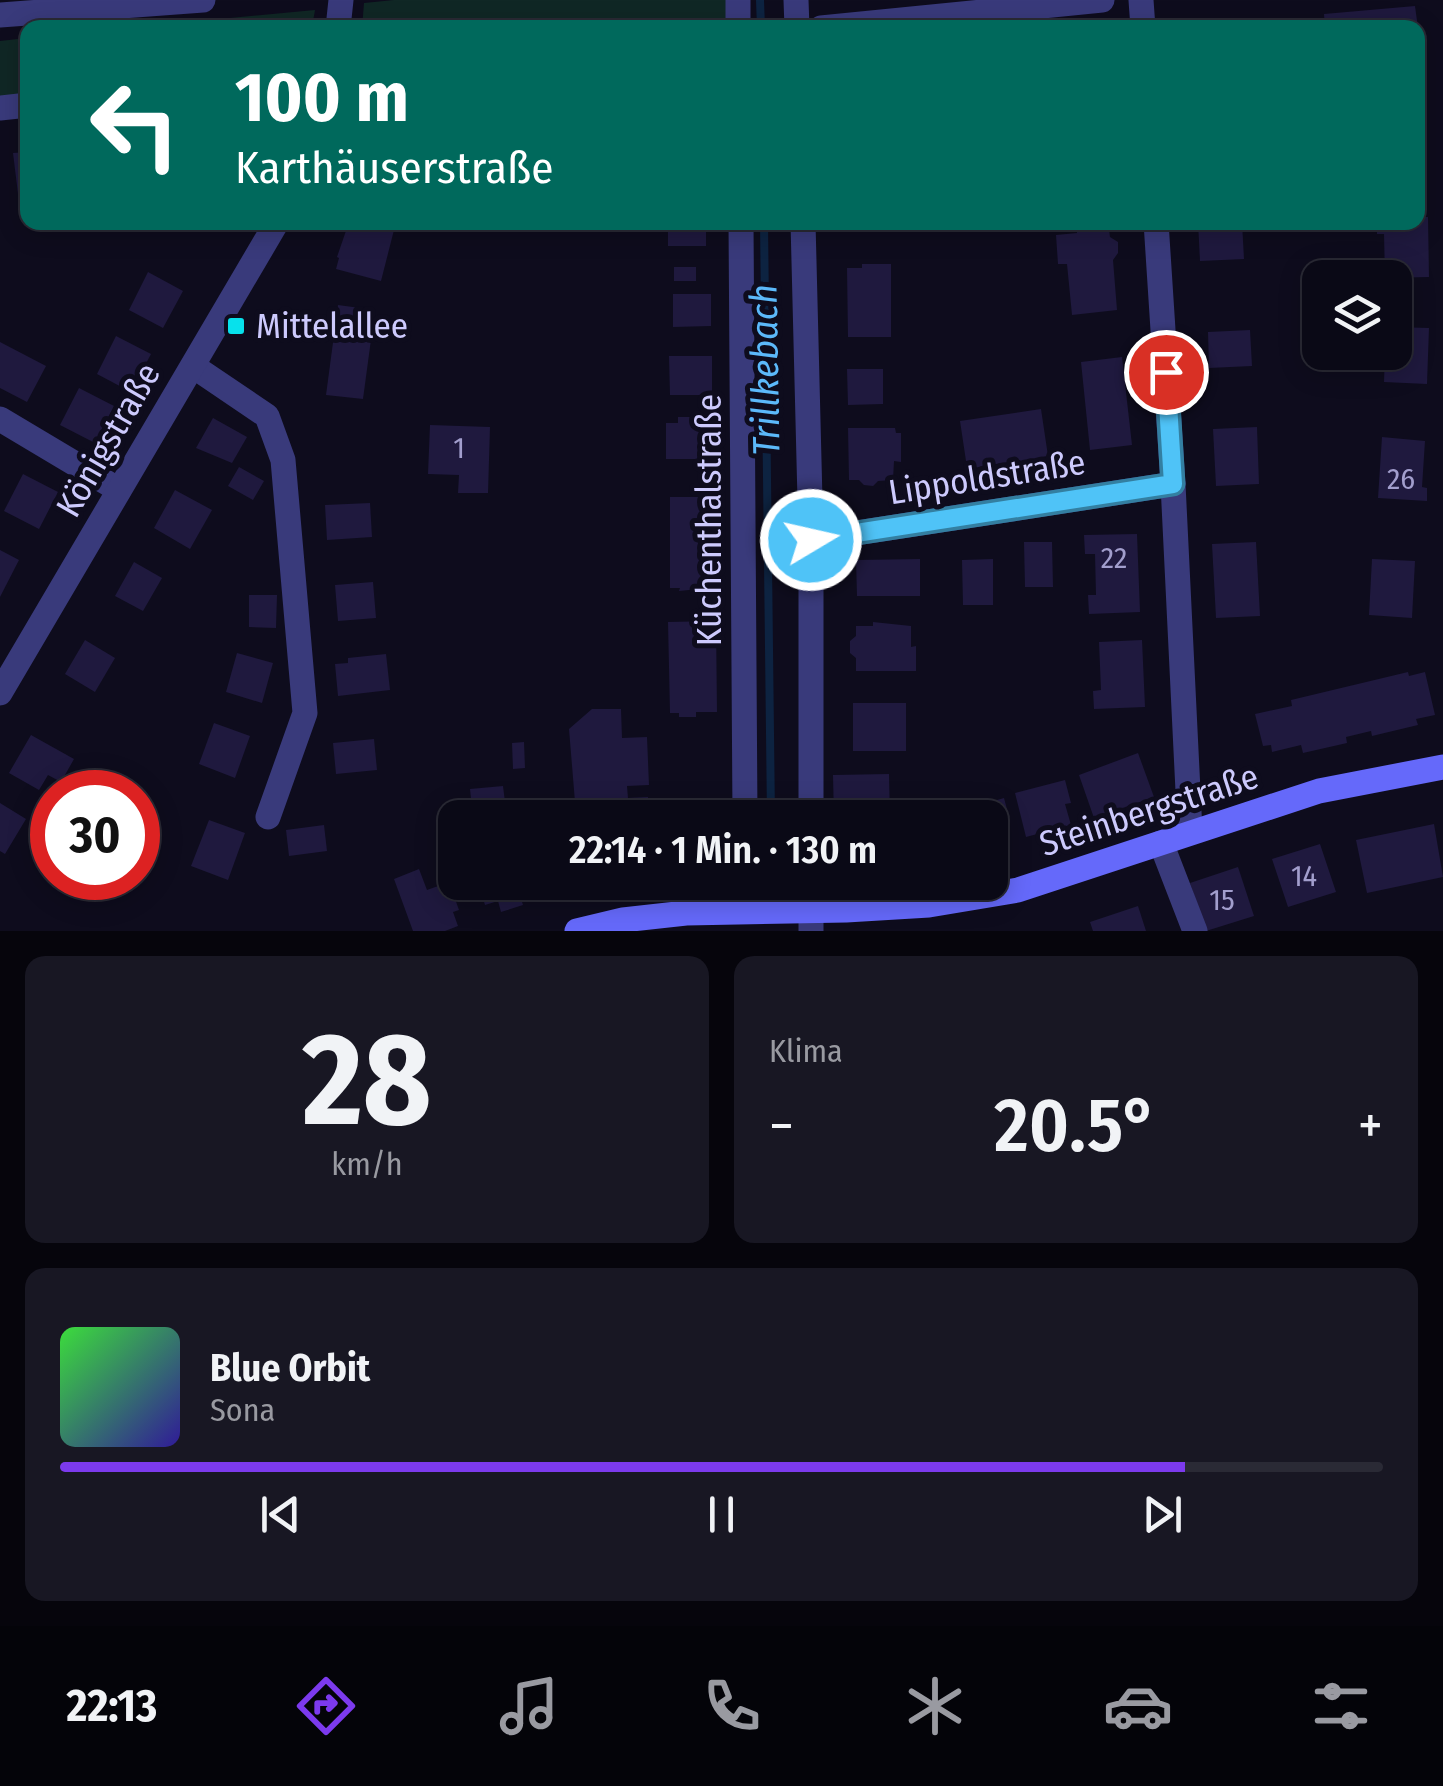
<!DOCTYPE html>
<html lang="de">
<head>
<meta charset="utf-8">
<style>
	:root { --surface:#0a0916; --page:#181723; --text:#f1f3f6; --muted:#999aa1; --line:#2a2a35; --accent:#7c3aed }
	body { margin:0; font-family:"Fira Sans Condensed",sans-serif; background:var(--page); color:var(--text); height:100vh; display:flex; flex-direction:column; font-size:38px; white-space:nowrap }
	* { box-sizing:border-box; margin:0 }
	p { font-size:32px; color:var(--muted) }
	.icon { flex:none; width:55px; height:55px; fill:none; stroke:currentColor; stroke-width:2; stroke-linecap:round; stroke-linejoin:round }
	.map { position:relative; height:931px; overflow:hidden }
	.panel { display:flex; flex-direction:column; gap:25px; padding:25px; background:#06050c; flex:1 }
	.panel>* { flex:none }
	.top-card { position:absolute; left:20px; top:20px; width:1405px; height:210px; border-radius:20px; box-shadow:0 5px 25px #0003,0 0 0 2px var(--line); background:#00695c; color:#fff; overflow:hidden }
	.controls { position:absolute; left:1302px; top:260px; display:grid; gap:20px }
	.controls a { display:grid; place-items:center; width:110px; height:110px; border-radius:20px; background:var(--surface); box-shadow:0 5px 25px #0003,0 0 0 2px var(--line); font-size:50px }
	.speed { position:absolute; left:30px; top:770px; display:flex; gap:20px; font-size:50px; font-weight:700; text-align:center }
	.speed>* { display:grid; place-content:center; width:130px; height:130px; border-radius:50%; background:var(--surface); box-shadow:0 5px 25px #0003,0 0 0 2px var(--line); line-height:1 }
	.speed .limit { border:15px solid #d22; background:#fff; color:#111 }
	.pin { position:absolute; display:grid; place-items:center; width:85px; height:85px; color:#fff; margin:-42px; border:5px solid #fff; border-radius:50%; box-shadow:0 2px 10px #0007 }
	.me { position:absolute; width:110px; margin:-55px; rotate:81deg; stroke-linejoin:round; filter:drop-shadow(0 0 8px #0008) }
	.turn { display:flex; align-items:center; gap:35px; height:210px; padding:0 50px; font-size:45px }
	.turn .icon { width:130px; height:130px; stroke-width:2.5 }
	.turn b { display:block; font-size:70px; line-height:85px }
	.big { font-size:75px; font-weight:600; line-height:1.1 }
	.panel .tile { flex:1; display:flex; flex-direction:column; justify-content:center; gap:15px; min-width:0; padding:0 35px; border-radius:20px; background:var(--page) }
	.panel .dial { align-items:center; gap:0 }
	.dial b { font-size:130px; line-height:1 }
	.song { display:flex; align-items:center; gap:30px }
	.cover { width:120px; height:120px; border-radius:15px; background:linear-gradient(135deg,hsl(120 70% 55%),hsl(250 70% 35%)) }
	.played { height:10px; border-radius:5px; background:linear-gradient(90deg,var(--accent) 85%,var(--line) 85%) }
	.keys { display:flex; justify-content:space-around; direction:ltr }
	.heat { display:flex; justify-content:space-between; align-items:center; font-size:55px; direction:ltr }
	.panel .tiles { flex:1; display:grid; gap:25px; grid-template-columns:1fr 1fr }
	.tile:last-child { grid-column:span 2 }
	.trip { position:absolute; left:438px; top:800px; width:570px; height:100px; border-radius:20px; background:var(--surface); box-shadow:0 5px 25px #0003,0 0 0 2px var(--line); font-weight:600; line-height:100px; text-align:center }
	.tabs { display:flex; height:160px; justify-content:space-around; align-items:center; background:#040409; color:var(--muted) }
	.tabs .icon { width:70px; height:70px }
	.tabs .current { color:var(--accent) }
	.tabs b { font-size:45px; color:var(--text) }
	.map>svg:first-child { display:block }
	.green { fill:#102725 }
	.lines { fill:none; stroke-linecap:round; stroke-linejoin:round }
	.stream { stroke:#0d2341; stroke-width:8 }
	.building { fill:#1f193e }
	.minor { stroke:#393a7b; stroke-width:25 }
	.tertiary { stroke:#393a7b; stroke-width:25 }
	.secondary { stroke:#6569fa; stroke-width:25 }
	.route-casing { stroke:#337fa1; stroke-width:25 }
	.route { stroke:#4fc3f7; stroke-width:18 }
	.poi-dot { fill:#07e1ec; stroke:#0e0c1d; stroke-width:4 }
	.labels { text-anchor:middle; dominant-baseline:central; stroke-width:10; stroke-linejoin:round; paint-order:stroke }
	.number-label { font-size:30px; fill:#a29ecd }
	.poi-label { font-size:35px; fill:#cdcafd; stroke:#0e0c1d; text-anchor:start }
	.street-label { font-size:35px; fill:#cdcafd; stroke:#0e0c1d }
	.water-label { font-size:38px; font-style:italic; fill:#5cb9fa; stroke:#0e0c1d }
</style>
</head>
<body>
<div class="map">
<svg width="1443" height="931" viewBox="0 0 1443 931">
	<rect width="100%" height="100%" fill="#0e0c1d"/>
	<g class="green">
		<polygon points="394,0 728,0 729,20 640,28 362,28 364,3"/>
		<polygon points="315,10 312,27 136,27"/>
		<polygon points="27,38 27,98 0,101 0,41"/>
	</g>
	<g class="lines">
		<g class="stream">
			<polyline points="760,0 761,28"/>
			<polyline points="764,222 771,818"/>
		</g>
	</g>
	<g class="building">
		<polygon points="1415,6 1418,28 1325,28 1324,14"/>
		<polygon points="1286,19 1287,28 1237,28 1237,25"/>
		<polygon points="28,152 28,201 19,202 13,153"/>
		<polygon points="1418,217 1428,217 1429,277 1385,278 1384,234 1377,234 1377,222 1418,222"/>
		<polygon points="349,222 366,222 394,230 381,281 336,269 339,258 337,257"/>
		<rect x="668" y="222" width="38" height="24"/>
		<polygon points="1077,222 1108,222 1110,237 1118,242 1118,253 1113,260 1117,310 1072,315 1067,264 1058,264 1056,235 1077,233"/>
		<polygon points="1198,222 1242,222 1244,259 1200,261"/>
		<polygon points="862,264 891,264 891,337 848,337 847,268 862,268"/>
		<rect x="674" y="267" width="22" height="14"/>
		<polygon points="148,272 183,291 163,328 129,310"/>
		<polygon points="673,294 711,294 711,326 673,327"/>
		<polygon points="338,305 375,310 363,399 326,395"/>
		<polygon points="1395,327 1429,328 1427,384 1384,382 1385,352 1395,352"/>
		<polygon points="1250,330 1252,366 1209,368 1208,332"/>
		<polygon points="116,336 151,354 131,392 97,374"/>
		<polygon points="0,342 46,366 27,402 0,388"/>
		<polygon points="669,356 712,356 712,395 670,395"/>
		<polygon points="1122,357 1132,445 1090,450 1081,362"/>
		<polygon points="847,369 883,369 883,404 848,405"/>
		<polygon points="79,388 114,406 95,443 60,425"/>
		<polygon points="1041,409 1048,456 1040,457 1041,462 1021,465 1020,460 973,468 972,460 966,461 960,421"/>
		<polygon points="678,417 694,417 694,423 709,423 708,459 666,459 666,423 678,423"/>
		<polygon points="213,418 247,437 232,463 196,448"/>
		<polygon points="430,425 490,427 488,493 458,493 459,475 428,474"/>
		<polygon points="1257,427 1259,484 1216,486 1213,429"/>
		<polygon points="848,428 895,428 896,433 901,433 901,462 894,461 893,480 878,481 873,486 864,485 859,480 849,480"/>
		<polygon points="1382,437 1425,441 1422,487 1427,488 1427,501 1378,498"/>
		<polygon points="239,467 264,481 253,500 228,486"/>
		<polygon points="23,474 58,492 39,529 4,511"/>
		<polygon points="175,490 212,510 190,549 154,528"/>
		<polygon points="670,497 709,497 709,588 679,591 680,588 670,588"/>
		<polygon points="370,503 372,537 327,540 325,505"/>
		<polygon points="1137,534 1140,612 1089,614 1088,595 1096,595 1095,554 1085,554 1084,535"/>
		<polygon points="1024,542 1052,542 1053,587 1025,587"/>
		<polygon points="1256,542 1260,616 1216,618 1212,544"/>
		<polygon points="0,550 19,560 0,597"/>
		<polygon points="920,559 920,596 857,596 856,560"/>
		<polygon points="993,559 993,605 963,605 962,560"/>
		<polygon points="1372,559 1415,561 1412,618 1369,615"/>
		<polygon points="134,562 162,578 143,611 115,596"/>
		<polygon points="373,582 376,618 338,621 335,585"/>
		<polygon points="249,595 277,595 276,628 249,627"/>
		<polygon points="716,621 717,712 696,712 696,717 679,717 679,713 670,713 668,622"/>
		<polygon points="873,622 911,626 911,647 916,646 916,671 856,671 856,658 850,653 850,641 856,636 856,626 873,626"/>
		<polygon points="85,640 115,658 95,692 65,674"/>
		<polygon points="1142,640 1145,707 1094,709 1093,691 1101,690 1099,642"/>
		<polygon points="237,653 273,663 262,703 226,692"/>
		<polygon points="386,654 390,690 338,696 335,664 348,663 348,658"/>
		<polygon points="1408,672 1409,676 1425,672 1435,715 1416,719 1418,725 1372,736 1371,731 1346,737 1347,743 1303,753 1301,745 1272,752 1271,745 1263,746 1255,714 1292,706 1291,700"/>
		<rect x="853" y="703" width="53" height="48"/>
		<polygon points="592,709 621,709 622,738 647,737 649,785 627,786 628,798 648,797 649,818 594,818 591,801 575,802 569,729"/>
		<polygon points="214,723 250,736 235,778 199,764"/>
		<polygon points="31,735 74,759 61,782 48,775 39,790 9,773"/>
		<polygon points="374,739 377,770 336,774 333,743"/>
		<polygon points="524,742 525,768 513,769 512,743"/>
		<polygon points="1138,753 1154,797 1094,818 1079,775"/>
		<polygon points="889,774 890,818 834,818 833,775"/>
		<polygon points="1065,780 1071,803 1065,804 1071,825 1026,837 1015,793"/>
		<polygon points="503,786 507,818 473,818 470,789"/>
		<polygon points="1004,798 1009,817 998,820 1006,849 990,853 990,818 958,818 956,812"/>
		<polygon points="0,803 26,819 5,854 0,851"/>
		<polygon points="946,809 946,818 907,818 907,810"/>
		<polygon points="209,820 245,833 228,880 191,866"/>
		<polygon points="1434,824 1443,877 1367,893 1356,840"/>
		<polygon points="324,825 327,851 289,856 286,830"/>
		<polygon points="1320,844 1336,892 1288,907 1272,859"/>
		<polygon points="1238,867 1254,916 1206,931 1190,883"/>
		<polygon points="419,869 427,890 449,882 459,910 453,912 458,926 445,931 413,931 394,879"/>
		<polygon points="478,882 525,882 517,886 523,905 501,912 498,901 485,905"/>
		<polygon points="1138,906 1146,931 1093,931 1090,922"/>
	</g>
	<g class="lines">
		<g class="minor">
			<polyline points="738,0 738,28"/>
			<polyline points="796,0 797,28"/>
			<polyline points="1141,0 1143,28"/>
			<polyline points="0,15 203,0"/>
			<polyline points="821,28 1102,0"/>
			<polyline points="0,108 28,105"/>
			<polyline points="741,222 745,818"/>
			<polyline points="803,222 811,540 811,818"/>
			<polyline points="1156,222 1173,484 1190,832"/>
			<polyline points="193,366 267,416 283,460 305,713 268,817"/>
			<polyline points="0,419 119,490"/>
			<polyline points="811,540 1173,484"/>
			<polyline points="1161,843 1195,931"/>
			<polyline points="745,882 745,911"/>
			<polyline points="811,882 811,931"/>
		</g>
		<g class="tertiary">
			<polyline points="338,28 341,0"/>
			<polyline points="0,693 277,222"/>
		</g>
		<polyline class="secondary" points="577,931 623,920 686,913 846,910 929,905 1018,890 1319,791 1443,767"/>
	</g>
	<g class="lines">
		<defs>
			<polyline id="route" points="811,540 1173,484 1166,372"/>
		</defs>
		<use href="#route" class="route-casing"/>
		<use href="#route" class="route"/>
	</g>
	<rect class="poi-dot" x="226" y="316" width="20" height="20" rx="5"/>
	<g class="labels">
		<g class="number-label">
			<text x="459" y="448">1</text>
			<text x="1401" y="479">26</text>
			<text x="1114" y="558">22</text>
			<text x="1304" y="876">14</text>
			<text x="1222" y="900">15</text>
		</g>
		<g class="poi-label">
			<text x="256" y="326">Mittelallee</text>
		</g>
		<g class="street-label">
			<text transform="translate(108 440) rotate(-60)">Königstraße</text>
			<text transform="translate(987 477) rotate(-9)">Lippoldstraße</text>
			<text transform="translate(709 520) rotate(-90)">Küchenthalstraße</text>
			<text transform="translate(1149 810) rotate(-18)">Steinbergstraße</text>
		</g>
		<g class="water-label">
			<text transform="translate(765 370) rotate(-91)">Trillkebach</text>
		</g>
	</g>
</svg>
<div class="controls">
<a><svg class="icon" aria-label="layers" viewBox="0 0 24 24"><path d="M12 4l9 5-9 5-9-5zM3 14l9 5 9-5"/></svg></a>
</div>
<div class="speed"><div class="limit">30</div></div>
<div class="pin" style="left:1166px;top:372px;background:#d93025"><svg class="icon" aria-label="arrive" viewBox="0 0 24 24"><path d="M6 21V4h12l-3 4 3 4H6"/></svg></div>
<svg class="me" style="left:811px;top:540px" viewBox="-20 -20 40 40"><circle r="17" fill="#4fc3f7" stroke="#fff" stroke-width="3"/><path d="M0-11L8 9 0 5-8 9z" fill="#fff"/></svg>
<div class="trip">22:14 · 1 Min. · 130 m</div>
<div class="top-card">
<div class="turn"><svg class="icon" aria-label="left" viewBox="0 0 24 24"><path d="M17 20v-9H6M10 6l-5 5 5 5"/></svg><div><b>100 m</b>Karthäuserstraße</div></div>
</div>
</div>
<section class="panel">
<div class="tiles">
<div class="tile dial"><b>28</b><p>km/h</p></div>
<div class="tile"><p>Klima</p>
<div class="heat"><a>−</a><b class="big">20.5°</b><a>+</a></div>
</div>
<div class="tile">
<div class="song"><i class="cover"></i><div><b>Blue Orbit</b><p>Sona</p></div></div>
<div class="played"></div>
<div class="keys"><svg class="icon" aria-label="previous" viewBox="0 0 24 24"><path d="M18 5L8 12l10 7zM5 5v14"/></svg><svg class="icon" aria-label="pause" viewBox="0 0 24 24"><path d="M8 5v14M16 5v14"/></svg><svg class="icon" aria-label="next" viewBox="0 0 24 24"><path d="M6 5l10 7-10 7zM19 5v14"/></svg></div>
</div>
</div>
</section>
<nav class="tabs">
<b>22:13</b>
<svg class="icon current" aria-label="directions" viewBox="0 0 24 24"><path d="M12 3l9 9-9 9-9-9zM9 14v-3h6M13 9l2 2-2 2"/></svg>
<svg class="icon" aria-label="music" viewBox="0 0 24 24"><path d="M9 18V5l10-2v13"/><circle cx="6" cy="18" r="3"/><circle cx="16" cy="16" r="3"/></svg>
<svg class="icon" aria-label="phone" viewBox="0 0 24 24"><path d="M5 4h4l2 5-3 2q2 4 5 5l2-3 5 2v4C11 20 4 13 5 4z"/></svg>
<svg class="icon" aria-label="climate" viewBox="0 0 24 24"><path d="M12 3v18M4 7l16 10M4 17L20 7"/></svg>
<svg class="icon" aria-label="car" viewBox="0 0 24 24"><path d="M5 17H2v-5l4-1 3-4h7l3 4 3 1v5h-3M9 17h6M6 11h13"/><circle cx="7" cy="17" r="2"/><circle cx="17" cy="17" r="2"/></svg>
<svg class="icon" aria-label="filters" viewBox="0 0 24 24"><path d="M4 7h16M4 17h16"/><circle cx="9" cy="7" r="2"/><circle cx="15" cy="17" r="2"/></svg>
</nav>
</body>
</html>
